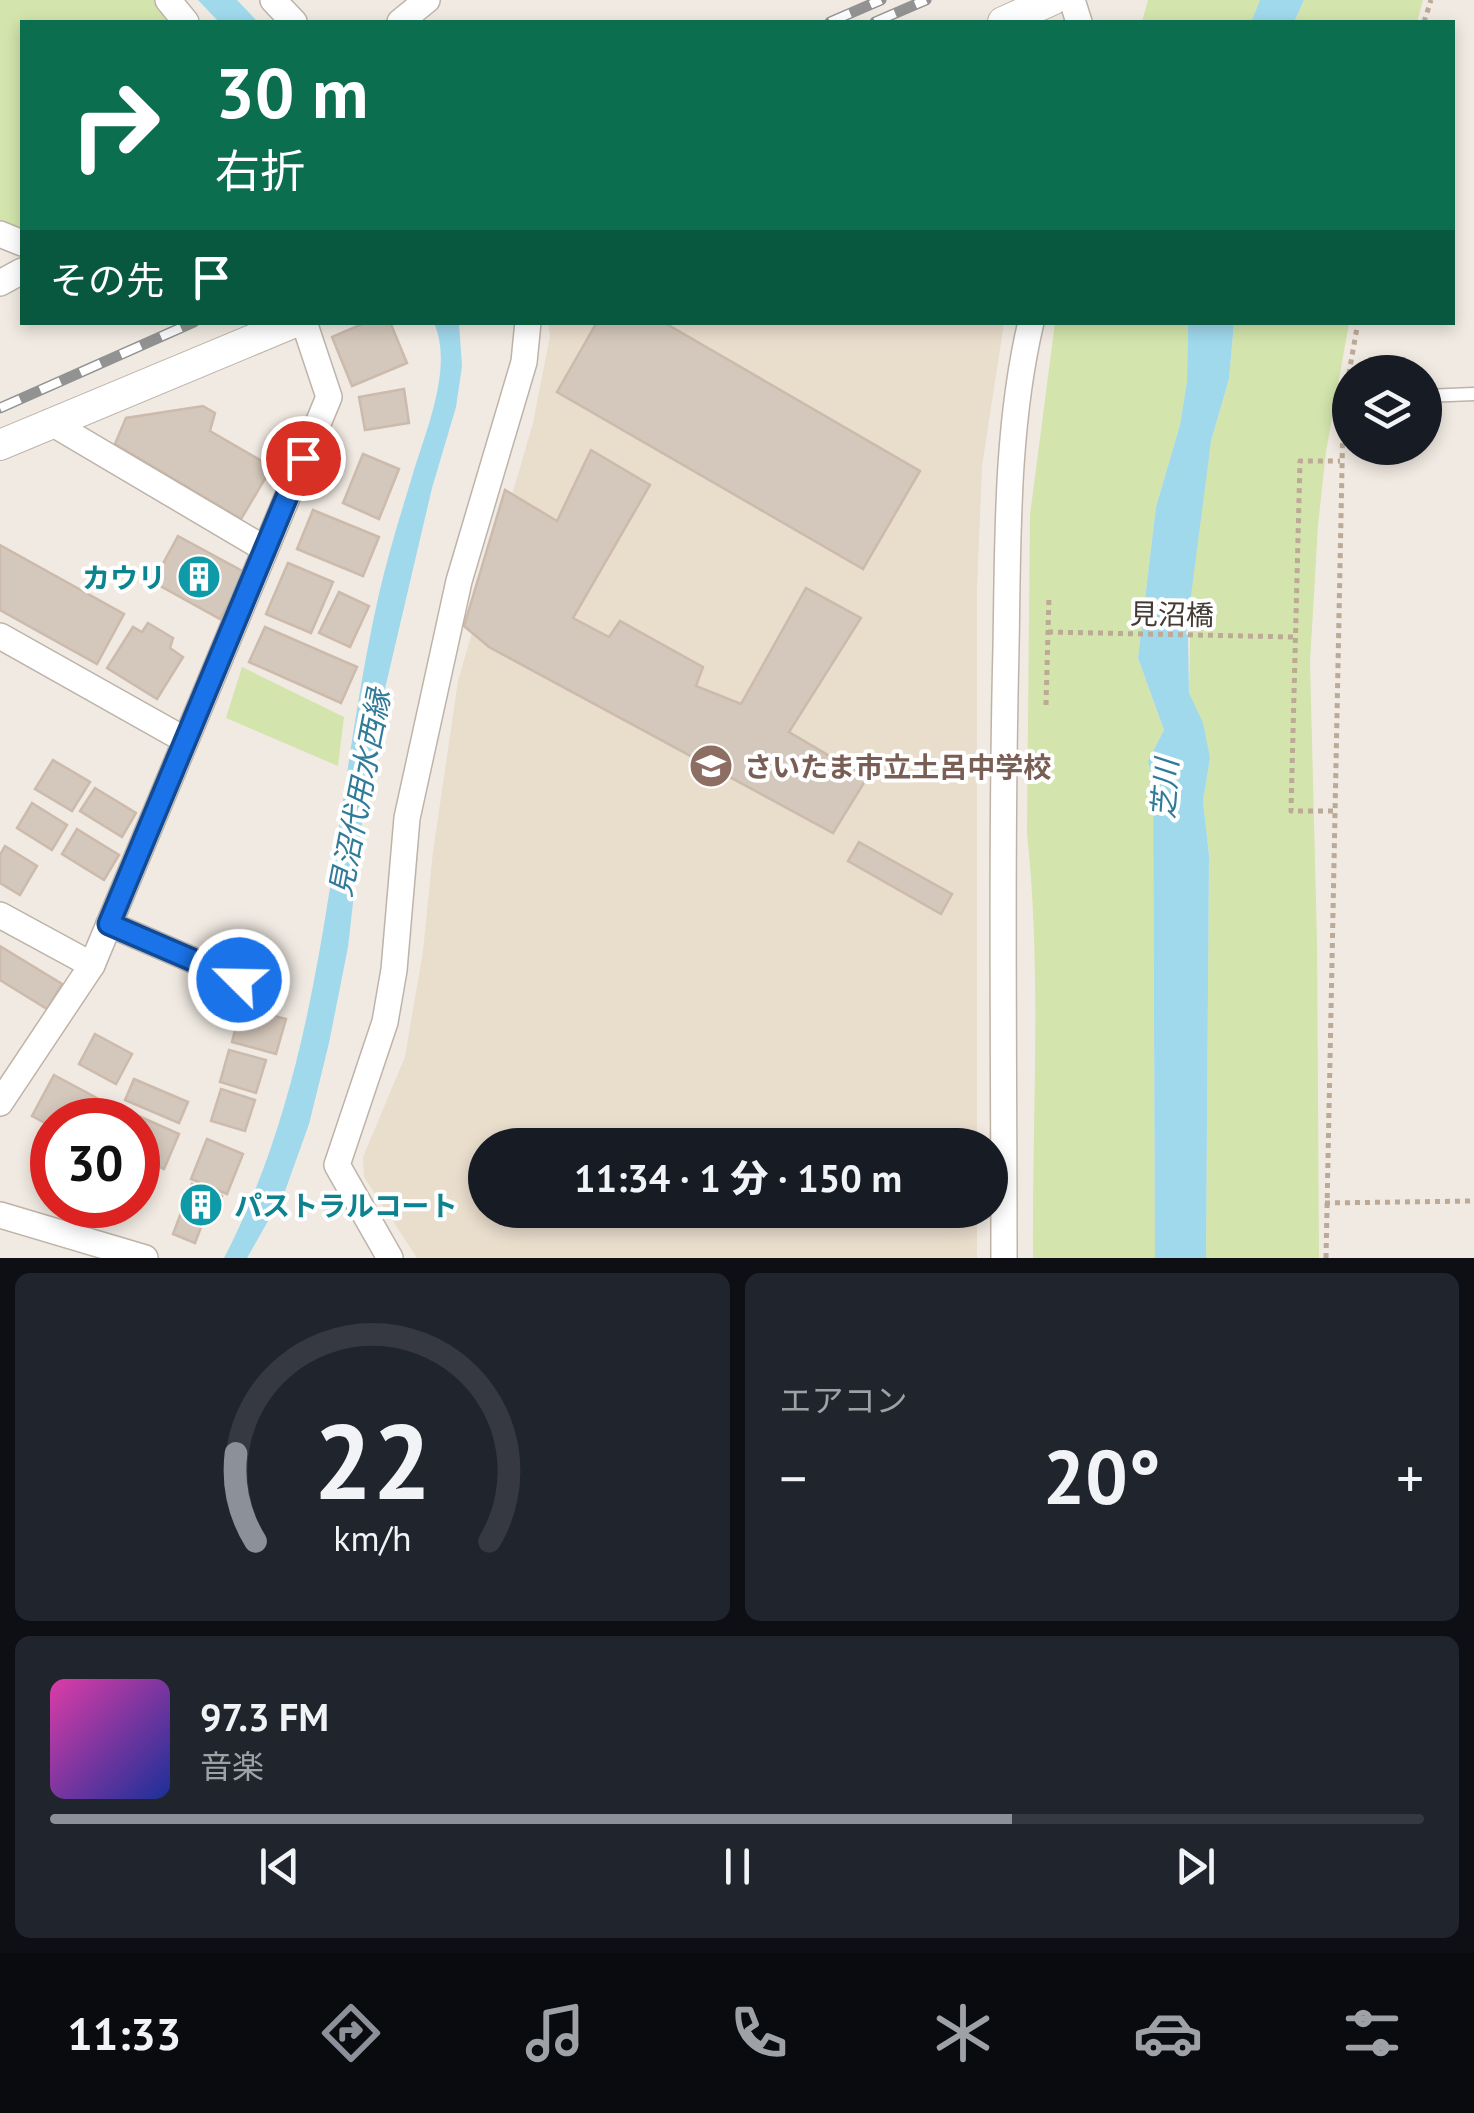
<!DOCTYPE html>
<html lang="ja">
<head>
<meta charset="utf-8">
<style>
	:root { --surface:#171b24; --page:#20242c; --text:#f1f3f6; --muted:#9ea1a6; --line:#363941; --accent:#8c9099 }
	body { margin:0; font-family:"PT Sans","Noto Sans JP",sans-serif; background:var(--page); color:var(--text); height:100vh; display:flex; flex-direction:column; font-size:38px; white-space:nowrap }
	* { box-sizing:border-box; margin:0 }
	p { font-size:32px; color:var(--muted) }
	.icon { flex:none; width:55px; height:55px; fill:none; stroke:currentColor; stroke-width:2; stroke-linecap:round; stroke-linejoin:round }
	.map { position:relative; height:1258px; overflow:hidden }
	.side { display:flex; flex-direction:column; gap:15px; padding:15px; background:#0d0f14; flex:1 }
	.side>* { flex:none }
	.top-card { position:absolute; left:20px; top:20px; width:1435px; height:305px; border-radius:0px; box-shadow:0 5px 15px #0003; background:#0b6e4f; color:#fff; overflow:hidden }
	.controls { position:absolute; left:1332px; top:355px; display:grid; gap:20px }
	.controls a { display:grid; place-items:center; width:110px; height:110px; border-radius:50%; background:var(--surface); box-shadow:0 5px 15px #0003; font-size:50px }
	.speed { position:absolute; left:30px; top:1098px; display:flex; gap:20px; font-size:50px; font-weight:700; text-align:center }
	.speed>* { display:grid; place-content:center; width:130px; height:130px; border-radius:50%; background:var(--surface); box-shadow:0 5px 15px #0003; line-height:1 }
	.speed .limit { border:15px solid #d22; background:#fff; color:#111 }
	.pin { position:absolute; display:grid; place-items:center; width:85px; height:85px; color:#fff; margin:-42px; border:5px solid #fff; border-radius:50%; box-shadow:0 2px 10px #0007 }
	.me { position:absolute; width:110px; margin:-55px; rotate:293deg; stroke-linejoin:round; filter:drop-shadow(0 0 8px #0008) }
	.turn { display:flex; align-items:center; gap:35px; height:210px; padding:0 30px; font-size:45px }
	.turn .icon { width:130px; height:130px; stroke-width:2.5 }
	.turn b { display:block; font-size:70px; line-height:85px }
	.then { display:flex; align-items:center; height:95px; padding:0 30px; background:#0003; gap:20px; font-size:38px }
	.big { font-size:75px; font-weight:800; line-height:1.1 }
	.side .tile { flex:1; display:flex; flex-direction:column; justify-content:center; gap:15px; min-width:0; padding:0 35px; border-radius:15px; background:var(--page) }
	.side .dial { align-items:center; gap:0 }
	.dial svg { height:260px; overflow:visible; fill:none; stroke:var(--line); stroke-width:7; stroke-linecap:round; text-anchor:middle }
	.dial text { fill:var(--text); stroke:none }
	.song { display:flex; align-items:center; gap:30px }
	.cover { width:120px; height:120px; border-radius:15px; background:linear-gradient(135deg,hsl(320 70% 55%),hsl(230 70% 35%)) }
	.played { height:10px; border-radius:5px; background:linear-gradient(90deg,var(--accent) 70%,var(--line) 70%) }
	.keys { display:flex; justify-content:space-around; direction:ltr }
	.heat { display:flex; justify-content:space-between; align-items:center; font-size:55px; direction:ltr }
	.side .tiles { flex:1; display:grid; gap:15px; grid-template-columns:1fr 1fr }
	.tile:last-child { grid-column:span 2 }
	.trip { position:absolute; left:468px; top:1128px; width:540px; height:100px; border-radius:50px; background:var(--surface); box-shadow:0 5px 15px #0003; font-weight:800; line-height:100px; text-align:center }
	.dock { display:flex; height:160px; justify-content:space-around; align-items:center; background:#090b0e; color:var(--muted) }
	.dock .icon { width:70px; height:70px }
	.dock .current { color:var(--accent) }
	.dock b { font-size:45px; color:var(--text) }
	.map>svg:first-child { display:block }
	.education { fill:#e9ddcc }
	.green { fill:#d3e4ac }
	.water { fill:#a0d8ec }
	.building { fill:#d4c7bb; stroke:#ccbbac; stroke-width:2.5 }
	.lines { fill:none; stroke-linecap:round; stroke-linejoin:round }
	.service-casing { stroke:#beb3a9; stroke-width:15 }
	.minor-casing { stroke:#beb3a9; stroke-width:28 }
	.tertiary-casing { stroke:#beb3a9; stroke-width:32 }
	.path { stroke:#bcaa97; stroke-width:5; stroke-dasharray:5 5; stroke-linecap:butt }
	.service { stroke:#fff; stroke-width:12 }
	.minor { stroke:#fff; stroke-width:25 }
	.tertiary { stroke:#fff; stroke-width:30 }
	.rail-casing { stroke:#929292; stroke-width:11 }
	.rail { stroke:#fff; stroke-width:8; stroke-dasharray:22; stroke-linecap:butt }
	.route-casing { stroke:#114b97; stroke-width:25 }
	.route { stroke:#1a73e8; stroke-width:18 }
	.labels { text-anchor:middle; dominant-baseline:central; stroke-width:8; stroke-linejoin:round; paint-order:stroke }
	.culture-label { font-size:28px; font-weight:bold; fill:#0d838f; stroke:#fff; text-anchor:end }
	.street-label { font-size:28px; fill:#423a33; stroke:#fff }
	.education-label { font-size:28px; font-weight:bold; fill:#785e54; stroke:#fff; text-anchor:start }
	.water-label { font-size:30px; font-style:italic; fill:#2f7b99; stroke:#fff }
</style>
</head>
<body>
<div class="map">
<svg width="1474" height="1258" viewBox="0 0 1474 1258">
	<rect width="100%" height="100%" fill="#f0eae2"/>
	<polygon class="education" points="548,323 1004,323 982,466 977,588 977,1145 485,1145 485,1210 977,1210 977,1258 417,1258 364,1177 363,1157 405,1057 423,951 433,852 458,681 533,423 550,336"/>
	<g class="green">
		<polygon points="0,0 168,0 186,22 22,22 22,243 0,234"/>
		<polygon points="1148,0 1260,0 1251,22 1142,22"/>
		<polygon points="1304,0 1423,0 1417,22 1294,22"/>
		<path d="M 1055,323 L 1188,323 L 1187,381 L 1180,425 L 1156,507 L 1138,658 L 1164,730 L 1148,761 L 1153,779 L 1155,1258 L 1033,1258 C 1032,1117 1042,973 1027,833 L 1030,515 Z"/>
		<polygon points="1234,323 1349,323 1326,452 1318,525 1310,662 1317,942 1319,1258 1206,1258 1209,855 1203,801 1210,758 1189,693 1191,578 1211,441 1229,379"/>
		<polygon points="242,667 344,717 338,766 226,718"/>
	</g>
	<g class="water">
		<polygon points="198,0 237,0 258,22 219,22"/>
		<polygon points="1260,0 1304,0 1294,22 1251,22"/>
		<path d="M 434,323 L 459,323 L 462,366 L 456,407 L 432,488 L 380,710 L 363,814 L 348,947 L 329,1043 L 309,1124 L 285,1191 L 247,1258 L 224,1258 C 331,1052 329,816 379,594 C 388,555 400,516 412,477 C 425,432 454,368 434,323 Z"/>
		<polygon points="1188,323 1234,323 1229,379 1211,441 1186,634 1188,635 1189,693 1203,723 1210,758 1203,801 1209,855 1206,1258 1155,1258 1153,779 1148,761 1164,730 1138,658 1156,507 1180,425 1187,381"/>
	</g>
	<g class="building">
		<polygon points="367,322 390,322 407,363 352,386 332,337"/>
		<polygon points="597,322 663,322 920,471 863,569 557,392"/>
		<polygon points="404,389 409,423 365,430 359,397"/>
		<polygon points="203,406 215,413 210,431 272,467 241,519 115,444 126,418"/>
		<polygon points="591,450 650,485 573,618 609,637 620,621 703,667 696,686 741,704 806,588 861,618 789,732 867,778 833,833 489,647 464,626 505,490 557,521"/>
		<polygon points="363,454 399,469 379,519 343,503"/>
		<polygon points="313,510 379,537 363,576 297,549"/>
		<polygon points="178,536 246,573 220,619 153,582"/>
		<polygon points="0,545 124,614 97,664 0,610"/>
		<polygon points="288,563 333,582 311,633 266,614"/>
		<polygon points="339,592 369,606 350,647 319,633"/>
		<polygon points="148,623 173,638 170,648 183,657 157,699 107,668 133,627 142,632"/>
		<polygon points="265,627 357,667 341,703 249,662"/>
		<polygon points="53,760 90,782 72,811 35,789"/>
		<polygon points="95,788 136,813 122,837 80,811"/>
		<polygon points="32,803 67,825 52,850 17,828"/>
		<polygon points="77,829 119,855 104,880 62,854"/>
		<polygon points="859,842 952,894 941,914 848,861"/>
		<polygon points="5,846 37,866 20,895 0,883 0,855"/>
		<polygon points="0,946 62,984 47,1009 0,980"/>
		<polygon points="241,1007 286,1019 276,1054 232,1042"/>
		<polygon points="95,1034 132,1054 116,1084 79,1064"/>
		<polygon points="229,1050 266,1060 256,1093 220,1082"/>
		<polygon points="54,1075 108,1104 99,1120 52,1120 52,1127 32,1116"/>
		<polygon points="134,1079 188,1102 179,1123 125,1100"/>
		<polygon points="221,1089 255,1100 245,1131 211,1121"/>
		<polygon points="125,1110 179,1134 164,1169 138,1157 138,1120 121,1120"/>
		<polygon points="207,1139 243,1154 227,1194 191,1179"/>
		<polygon points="192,1184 222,1196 214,1217 206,1214 195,1243 173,1234"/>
	</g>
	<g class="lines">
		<defs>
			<g id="service">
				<polyline points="1425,396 1474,394"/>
				<polyline points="1345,400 1350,400"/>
			</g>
			<g id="minor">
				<polyline points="168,0 186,22"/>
				<polyline points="273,0 294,22"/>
				<polyline points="1072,0 1079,22"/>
				<polyline points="400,22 427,0"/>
				<polyline points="0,234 22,243"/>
				<polyline points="0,283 22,271"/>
				<polyline points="50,422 265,549"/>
				<polyline points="0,636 185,740"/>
				<polyline points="0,915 92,965"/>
				<polyline points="109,924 239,980"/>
				<polyline points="0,1103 92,965 329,397 304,322"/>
				<polyline points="0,1215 145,1258"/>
				<polyline points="390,1258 337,1165 385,1022 394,970 407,818 459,581 524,362 528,322"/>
				<path d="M 1004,1258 C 1004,1055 1001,851 1006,648 C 1008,540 1006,428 1031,322"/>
			</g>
			<g id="tertiary">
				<polyline points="1003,22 1052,0"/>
				<polyline points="0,445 295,322"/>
			</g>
		</defs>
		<use href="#service" class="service-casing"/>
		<use href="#minor" class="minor-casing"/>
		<use href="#tertiary" class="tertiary-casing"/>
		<g class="path">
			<polyline points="1424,22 1431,0"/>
			<polyline points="1347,384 1358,322"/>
			<polyline points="1048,632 1294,637"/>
			<polyline points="1046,705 1049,595"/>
			<polyline points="1333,811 1291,811 1300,461 1340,461"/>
			<polyline points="1325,1203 1474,1201"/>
			<polyline points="1326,1258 1343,419"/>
		</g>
		<use href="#service" class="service"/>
		<use href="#minor" class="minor"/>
		<use href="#tertiary" class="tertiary"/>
		<defs>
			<g id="rail">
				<polyline points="830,22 881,0"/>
				<polyline points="875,22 926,0"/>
				<polyline points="0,408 194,322"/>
			</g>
		</defs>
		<use href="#rail" class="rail-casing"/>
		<use href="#rail" class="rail"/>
	</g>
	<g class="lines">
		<defs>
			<polyline id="route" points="239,980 109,924 303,458"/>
		</defs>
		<use href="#route" class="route-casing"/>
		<use href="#route" class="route"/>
	</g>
	<defs>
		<symbol id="building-disc" viewBox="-11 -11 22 22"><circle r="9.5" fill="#0f9aa8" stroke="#fff"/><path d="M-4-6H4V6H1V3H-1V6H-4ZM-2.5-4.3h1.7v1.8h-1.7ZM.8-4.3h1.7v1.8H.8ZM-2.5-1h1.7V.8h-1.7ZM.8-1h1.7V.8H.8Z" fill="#fff"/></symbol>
		<symbol id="school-disc" viewBox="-11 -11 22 22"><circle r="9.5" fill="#8d6e63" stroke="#fff"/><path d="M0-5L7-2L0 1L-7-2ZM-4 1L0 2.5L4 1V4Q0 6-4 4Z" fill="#fff"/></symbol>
	</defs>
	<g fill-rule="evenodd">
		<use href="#building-disc" x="174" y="552" width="50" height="50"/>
		<use href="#school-disc" x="686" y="741" width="50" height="50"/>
		<use href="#building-disc" x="176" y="1180" width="50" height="50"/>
	</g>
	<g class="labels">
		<g class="culture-label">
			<text x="166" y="577">カウリ</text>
			<text x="234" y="1205" text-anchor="start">パストラルコート</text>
		</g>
		<g class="street-label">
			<text transform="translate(1172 614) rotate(1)">見沼橋</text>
		</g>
		<g class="education-label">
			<text x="744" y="766">さいたま市立土呂中学校</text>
		</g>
		<g class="water-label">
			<text transform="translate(1164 789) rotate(-86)">芝川</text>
			<text transform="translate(359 793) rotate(-79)">見沼代用水西縁</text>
		</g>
	</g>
</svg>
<div class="controls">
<a><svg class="icon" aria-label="layers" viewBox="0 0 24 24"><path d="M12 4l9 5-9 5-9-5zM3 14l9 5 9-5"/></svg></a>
</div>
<div class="speed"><div class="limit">30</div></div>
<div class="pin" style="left:303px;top:458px;background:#d93025"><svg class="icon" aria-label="arrive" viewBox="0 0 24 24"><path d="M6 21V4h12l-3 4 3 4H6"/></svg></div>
<svg class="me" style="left:239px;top:980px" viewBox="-20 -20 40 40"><circle r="17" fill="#1a73e8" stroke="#fff" stroke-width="3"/><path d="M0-11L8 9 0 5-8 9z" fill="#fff"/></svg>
<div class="trip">11:34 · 1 分 · 150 m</div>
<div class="top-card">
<div class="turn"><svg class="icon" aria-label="right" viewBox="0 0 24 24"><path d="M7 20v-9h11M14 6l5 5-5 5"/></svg><div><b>30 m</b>右折</div></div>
<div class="then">その先<svg class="icon" aria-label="arrive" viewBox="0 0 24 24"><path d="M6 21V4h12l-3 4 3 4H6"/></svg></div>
</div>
</div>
<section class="side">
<div class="tiles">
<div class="tile dial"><svg viewBox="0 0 100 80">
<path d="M14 69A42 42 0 1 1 86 69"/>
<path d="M14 69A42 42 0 0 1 8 42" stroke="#8c9099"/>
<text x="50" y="56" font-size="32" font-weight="700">22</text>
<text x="50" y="72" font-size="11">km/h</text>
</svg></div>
<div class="tile"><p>エアコン</p>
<div class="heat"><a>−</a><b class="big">20°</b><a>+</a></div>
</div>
<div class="tile">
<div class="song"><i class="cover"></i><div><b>97.3 FM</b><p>音楽</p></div></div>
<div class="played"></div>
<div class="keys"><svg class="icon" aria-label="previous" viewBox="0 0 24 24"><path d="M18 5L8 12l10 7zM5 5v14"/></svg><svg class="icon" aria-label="pause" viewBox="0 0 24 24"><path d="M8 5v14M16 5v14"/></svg><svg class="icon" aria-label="next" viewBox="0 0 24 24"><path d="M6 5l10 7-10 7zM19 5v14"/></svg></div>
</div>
</div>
</section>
<nav class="dock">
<b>11:33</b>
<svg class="icon current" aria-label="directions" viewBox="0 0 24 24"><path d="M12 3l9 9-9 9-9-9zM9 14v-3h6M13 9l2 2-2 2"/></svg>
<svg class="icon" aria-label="music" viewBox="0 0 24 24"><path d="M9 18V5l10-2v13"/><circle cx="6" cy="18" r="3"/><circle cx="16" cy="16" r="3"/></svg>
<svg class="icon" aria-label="phone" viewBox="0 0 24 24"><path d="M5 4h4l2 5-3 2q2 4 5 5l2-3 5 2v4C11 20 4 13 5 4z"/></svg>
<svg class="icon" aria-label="climate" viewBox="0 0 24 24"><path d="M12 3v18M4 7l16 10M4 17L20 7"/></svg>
<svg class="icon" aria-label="car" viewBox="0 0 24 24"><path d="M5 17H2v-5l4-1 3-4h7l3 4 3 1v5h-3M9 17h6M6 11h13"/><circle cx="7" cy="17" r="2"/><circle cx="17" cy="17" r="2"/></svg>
<svg class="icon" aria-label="filters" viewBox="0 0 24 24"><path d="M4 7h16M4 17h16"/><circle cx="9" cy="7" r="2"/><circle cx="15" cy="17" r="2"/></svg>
</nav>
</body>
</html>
